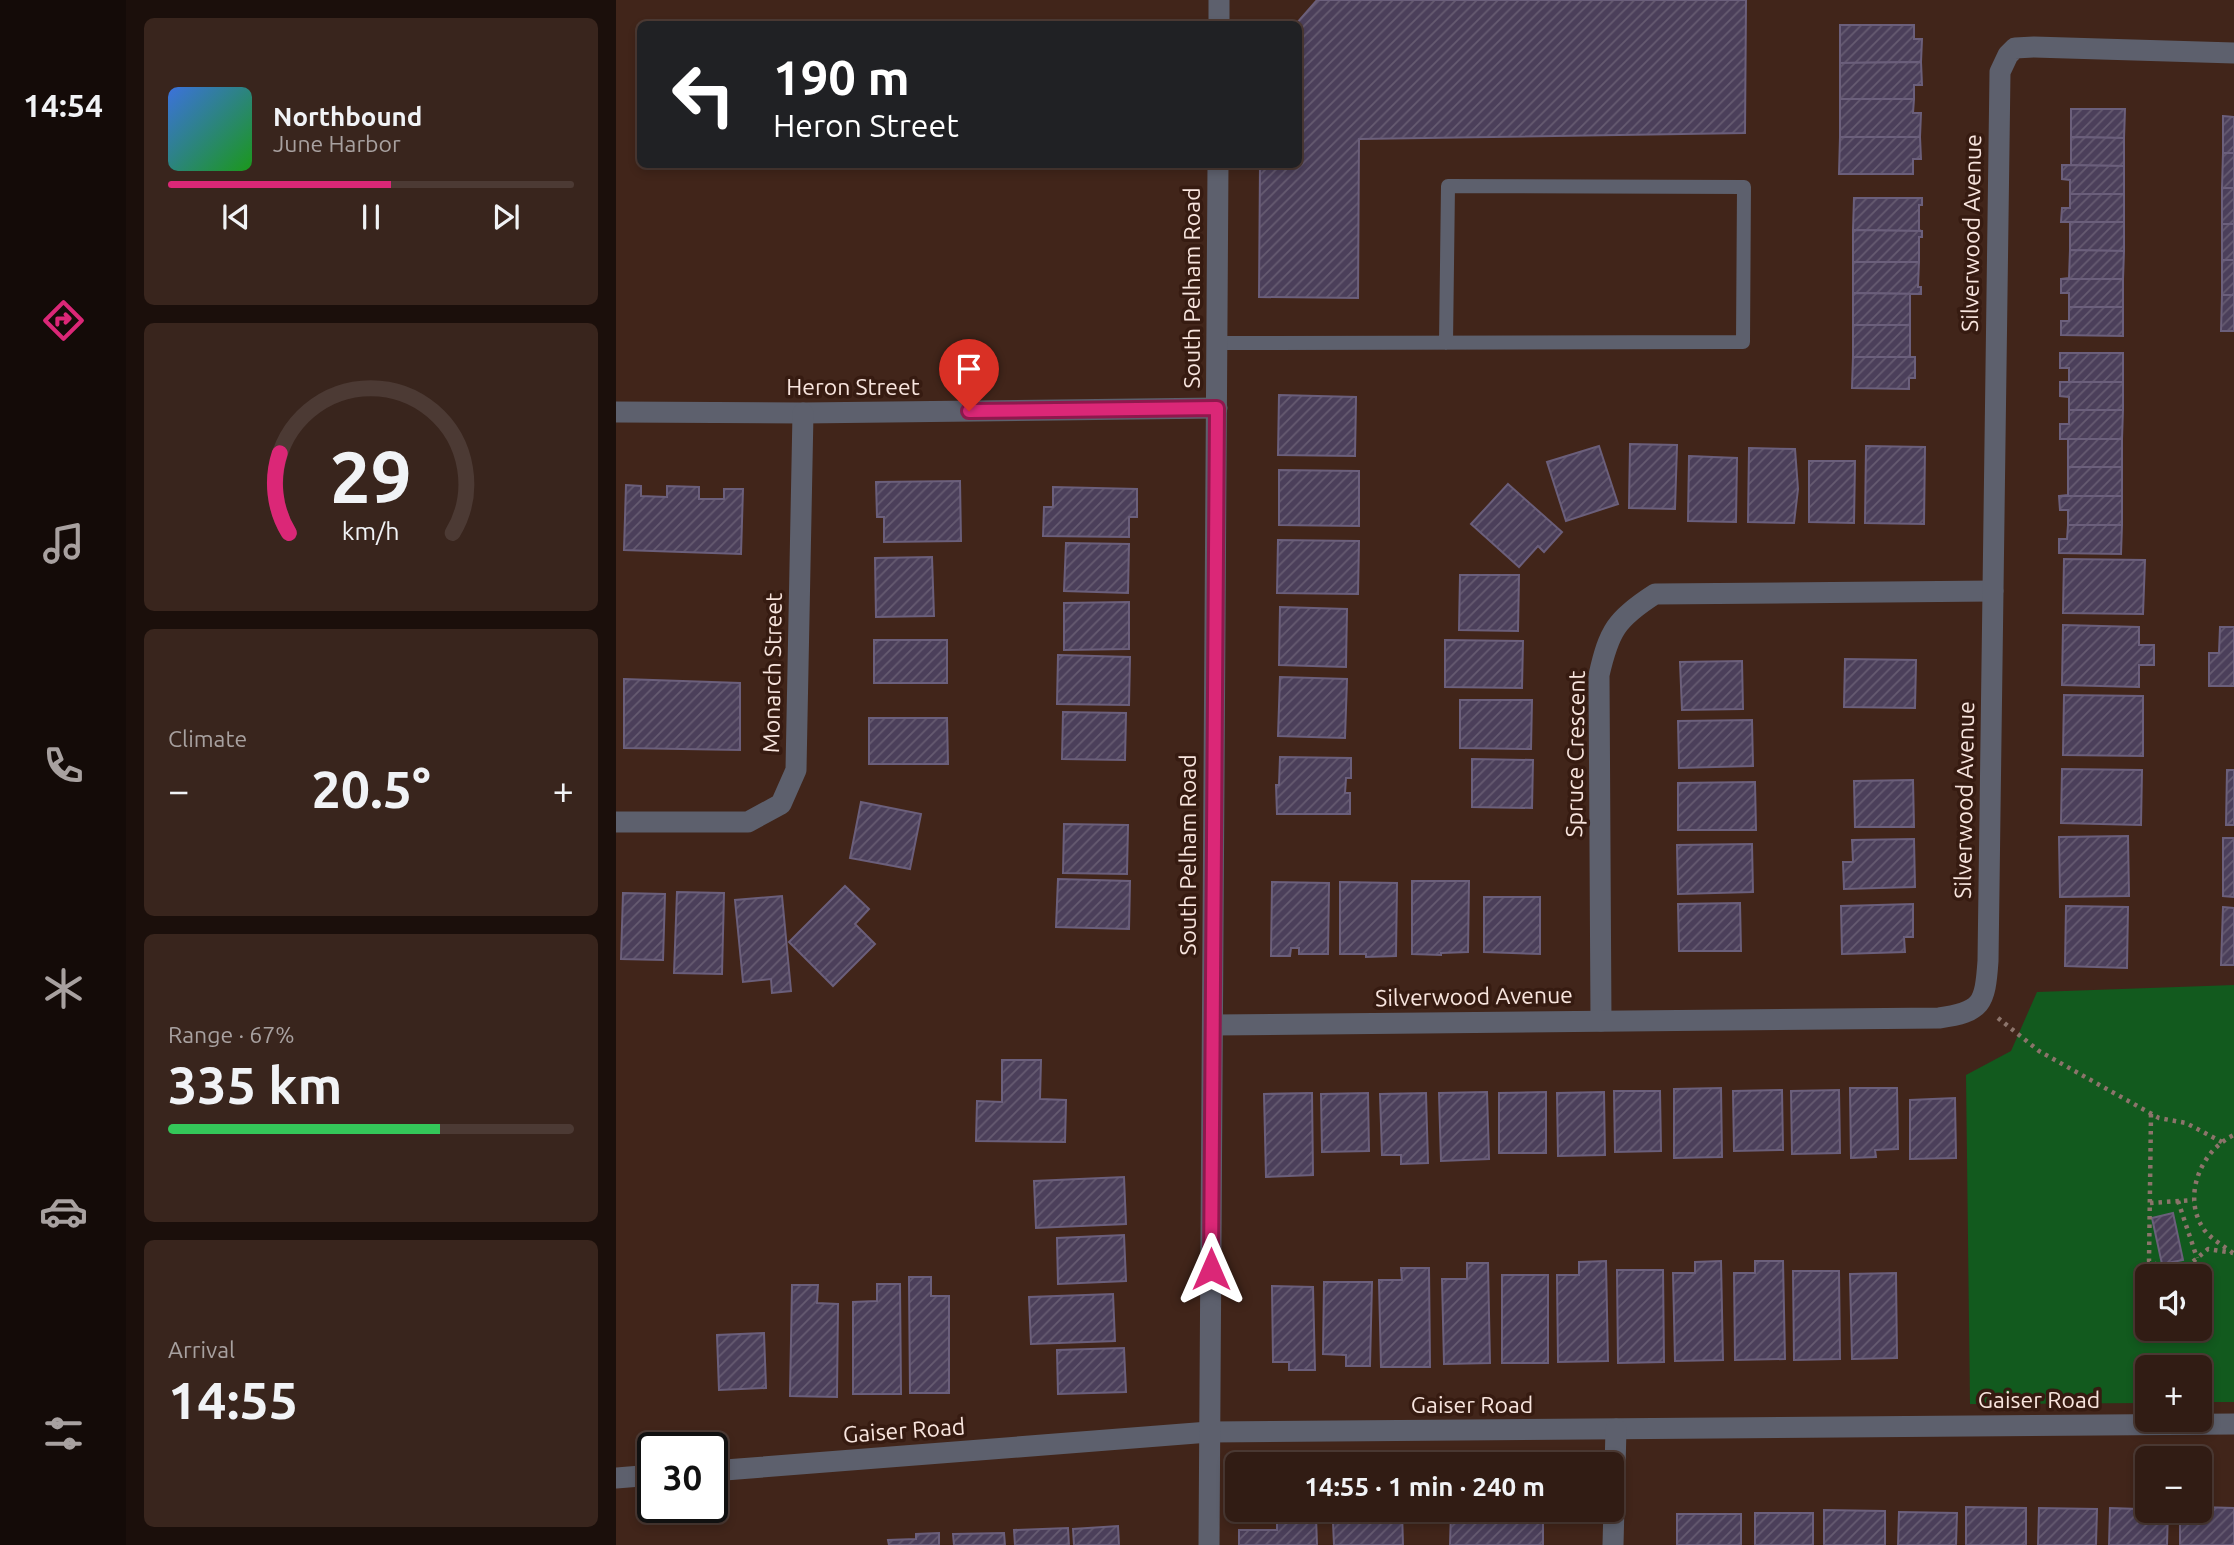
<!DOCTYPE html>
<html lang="en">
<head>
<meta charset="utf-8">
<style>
	:root { --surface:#311c14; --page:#39251d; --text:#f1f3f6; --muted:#a8a1a0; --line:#4c3a34; --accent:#db2777 }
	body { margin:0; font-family:Ubuntu,sans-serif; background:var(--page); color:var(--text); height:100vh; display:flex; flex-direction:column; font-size:26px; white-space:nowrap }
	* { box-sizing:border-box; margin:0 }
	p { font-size:23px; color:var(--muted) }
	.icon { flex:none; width:38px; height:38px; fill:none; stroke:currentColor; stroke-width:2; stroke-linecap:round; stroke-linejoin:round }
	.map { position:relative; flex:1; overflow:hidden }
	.panel { display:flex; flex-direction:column; gap:18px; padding:18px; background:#1b0f0b; width:490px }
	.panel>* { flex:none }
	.top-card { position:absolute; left:21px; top:21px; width:665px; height:147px; border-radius:10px; box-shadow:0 4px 10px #0003,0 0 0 2px var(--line); background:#202124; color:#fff; overflow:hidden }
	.fabs { position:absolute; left:1519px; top:1264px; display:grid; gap:14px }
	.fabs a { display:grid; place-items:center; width:77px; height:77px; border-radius:10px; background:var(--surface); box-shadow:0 4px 10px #0003,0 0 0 2px var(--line); font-size:35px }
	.speed { position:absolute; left:21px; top:1432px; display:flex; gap:14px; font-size:35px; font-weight:700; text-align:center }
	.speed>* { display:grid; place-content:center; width:91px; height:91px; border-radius:50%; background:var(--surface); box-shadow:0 4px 10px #0003,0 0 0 2px var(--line); line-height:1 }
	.speed .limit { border:4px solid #111; border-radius:10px; background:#fff; color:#111 }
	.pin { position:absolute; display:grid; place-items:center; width:60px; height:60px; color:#fff; margin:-72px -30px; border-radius:50% 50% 50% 0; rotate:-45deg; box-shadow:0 0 7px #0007 }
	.pin .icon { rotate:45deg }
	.me { position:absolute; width:77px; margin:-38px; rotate:0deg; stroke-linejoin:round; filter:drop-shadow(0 0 5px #0008) }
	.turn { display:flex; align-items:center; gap:24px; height:147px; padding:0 21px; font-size:32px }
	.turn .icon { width:91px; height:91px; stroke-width:2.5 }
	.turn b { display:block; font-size:49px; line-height:60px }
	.big { font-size:52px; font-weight:700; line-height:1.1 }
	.panel .widget { flex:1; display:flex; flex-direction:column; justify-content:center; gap:10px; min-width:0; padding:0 24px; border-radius:10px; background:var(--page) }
	.panel .dial { align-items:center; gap:0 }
	.dial svg { height:182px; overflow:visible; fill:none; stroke:var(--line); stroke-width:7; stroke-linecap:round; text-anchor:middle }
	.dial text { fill:var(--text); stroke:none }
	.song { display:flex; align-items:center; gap:21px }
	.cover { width:84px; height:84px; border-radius:10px; background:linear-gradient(135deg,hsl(220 70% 55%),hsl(120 70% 35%)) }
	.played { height:7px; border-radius:4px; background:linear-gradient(90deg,var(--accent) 55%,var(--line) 55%) }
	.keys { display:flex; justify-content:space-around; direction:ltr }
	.heat { display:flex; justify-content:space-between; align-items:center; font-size:38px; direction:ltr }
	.charge { height:10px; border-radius:5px; background:linear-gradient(90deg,#34c759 67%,var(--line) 0) }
	.trip { position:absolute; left:609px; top:1452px; width:399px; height:70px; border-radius:10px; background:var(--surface); box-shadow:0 4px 10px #0003,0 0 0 2px var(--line); font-weight:700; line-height:70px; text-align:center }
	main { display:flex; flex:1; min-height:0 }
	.dock { display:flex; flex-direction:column; width:126px; justify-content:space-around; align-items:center; background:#140b08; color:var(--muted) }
	.dock .icon { width:49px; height:49px }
	.dock .selected { color:var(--accent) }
	.dock b { font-size:32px; color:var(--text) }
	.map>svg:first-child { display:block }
	.green { fill:#125a1e; fill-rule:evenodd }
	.building { fill:url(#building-hatch); stroke:#6b5f7b; stroke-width:2 }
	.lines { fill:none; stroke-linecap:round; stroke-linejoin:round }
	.path { stroke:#8c746b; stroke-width:4.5; stroke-dasharray:3.5 5; stroke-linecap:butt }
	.lane { stroke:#5d606d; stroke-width:14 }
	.street { stroke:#5d606d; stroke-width:21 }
	.route-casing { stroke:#8e194d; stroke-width:18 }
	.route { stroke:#db2777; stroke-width:12 }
	.labels { text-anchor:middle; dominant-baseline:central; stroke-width:7; stroke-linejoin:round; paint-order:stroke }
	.street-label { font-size:23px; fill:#f8e5de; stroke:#361b11 }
</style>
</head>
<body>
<main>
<nav class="dock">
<b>14:54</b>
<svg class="icon selected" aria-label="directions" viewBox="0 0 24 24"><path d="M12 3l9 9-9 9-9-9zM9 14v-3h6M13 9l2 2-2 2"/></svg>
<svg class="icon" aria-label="music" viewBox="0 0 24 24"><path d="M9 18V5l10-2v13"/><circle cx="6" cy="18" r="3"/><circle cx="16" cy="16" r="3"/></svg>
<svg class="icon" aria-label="phone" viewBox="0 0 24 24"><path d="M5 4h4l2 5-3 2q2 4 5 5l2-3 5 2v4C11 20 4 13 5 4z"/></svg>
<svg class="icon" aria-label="climate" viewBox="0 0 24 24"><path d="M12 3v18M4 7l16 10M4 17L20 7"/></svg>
<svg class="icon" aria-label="car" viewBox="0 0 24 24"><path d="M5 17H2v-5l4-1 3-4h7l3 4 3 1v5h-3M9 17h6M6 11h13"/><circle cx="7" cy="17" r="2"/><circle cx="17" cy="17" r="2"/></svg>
<svg class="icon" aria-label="filters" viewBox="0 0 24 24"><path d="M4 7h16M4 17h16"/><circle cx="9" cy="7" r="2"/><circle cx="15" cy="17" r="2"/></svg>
</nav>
<section class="panel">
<div class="widget">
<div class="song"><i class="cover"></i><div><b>Northbound</b><p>June Harbor</p></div></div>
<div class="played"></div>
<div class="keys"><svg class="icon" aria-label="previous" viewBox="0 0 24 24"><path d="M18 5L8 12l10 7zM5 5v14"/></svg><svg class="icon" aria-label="pause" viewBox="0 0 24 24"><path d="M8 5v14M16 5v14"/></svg><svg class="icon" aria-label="next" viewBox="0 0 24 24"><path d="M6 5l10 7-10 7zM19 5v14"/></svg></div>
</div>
<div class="widget dial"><svg viewBox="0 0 100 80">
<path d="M14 69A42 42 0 1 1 86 69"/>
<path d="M14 69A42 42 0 0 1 10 34" stroke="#db2777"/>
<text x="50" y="56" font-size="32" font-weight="700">29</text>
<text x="50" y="72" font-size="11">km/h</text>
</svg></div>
<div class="widget"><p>Climate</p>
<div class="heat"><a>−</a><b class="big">20.5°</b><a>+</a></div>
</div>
<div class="widget"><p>Range · 67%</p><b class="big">335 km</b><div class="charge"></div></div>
<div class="widget"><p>Arrival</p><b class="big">14:55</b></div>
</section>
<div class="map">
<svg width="1618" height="1545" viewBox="0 0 1618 1545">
	<defs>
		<pattern id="building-hatch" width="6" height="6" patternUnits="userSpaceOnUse" patternTransform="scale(1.75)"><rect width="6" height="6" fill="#4b3f5a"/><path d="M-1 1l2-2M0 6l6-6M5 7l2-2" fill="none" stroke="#665b71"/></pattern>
	</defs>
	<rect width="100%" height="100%" fill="#41251a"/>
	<path class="green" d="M 1618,985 L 1618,1402 L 1584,1402 L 1584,1367 L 1531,1367 L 1531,1403 L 1354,1404 L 1350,1075 L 1395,1051 L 1421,992 ZM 1531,1276 L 1584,1276 L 1584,1328 L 1531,1328 Z"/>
	<g class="building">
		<polygon points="701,0 1130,0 1129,133 743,139 742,298 643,297 644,164 682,164 682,24 680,24"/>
		<polygon points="1224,25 1298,25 1298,39 1306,39 1305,62 1224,63"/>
		<polygon points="1305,62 1306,85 1298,85 1298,99 1224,99 1224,63"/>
		<polygon points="1224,99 1298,99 1297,113 1305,113 1304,137 1224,137"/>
		<polygon points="1455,109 1509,109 1508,138 1455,137"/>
		<polygon points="1607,116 1618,117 1618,153 1607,153"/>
		<polygon points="1224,137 1304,137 1305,159 1297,159 1297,174 1223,174"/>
		<polygon points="1455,137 1508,138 1508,166 1446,165 1455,165"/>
		<polygon points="1607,153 1618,153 1618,188 1606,188"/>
		<polygon points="1446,165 1508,166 1508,194 1454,194 1454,180 1446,179"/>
		<rect x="1606" y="188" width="12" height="36"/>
		<polygon points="1454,194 1508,194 1508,222 1445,222 1446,208 1454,208"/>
		<polygon points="1238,198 1306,198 1306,205 1303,205 1303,230 1305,231 1237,230"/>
		<polygon points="1445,222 1508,222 1508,251 1454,250 1454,222"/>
		<rect x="1606" y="224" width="12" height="36"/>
		<polygon points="1237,230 1306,231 1306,237 1303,237 1303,262 1237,262"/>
		<polygon points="1454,250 1508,251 1507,279 1445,279 1453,278"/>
		<rect x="1606" y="260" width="12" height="35"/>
		<polygon points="1237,262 1303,262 1302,287 1305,287 1305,294 1237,293"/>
		<polygon points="1445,279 1507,279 1507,307 1453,307 1453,293 1445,293"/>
		<polygon points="1237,293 1305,294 1294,294 1294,325 1237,325"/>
		<polygon points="1606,295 1618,295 1618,331 1605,331"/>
		<polygon points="1453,307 1507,307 1507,336 1445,335 1445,321 1453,321"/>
		<rect x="1237" y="325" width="57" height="32"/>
		<polygon points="1444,353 1507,353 1507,382 1444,382 1453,382 1453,368 1444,368"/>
		<polygon points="1237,357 1299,357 1299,378 1293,378 1293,389 1236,388"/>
		<polygon points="1444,382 1507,382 1507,410 1453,410 1453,397 1444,396"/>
		<polygon points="663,395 740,397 739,456 662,455"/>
		<polygon points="1453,410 1507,410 1506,439 1444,439 1444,424 1453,424"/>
		<polygon points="1444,439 1506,439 1506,467 1452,467 1452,439"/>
		<polygon points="1014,444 1061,445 1059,509 1013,508"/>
		<polygon points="983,446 1002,504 950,521 931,462"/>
		<polygon points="1250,446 1309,447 1308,524 1249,523"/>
		<polygon points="1133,448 1179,449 1182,489 1178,523 1132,522"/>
		<polygon points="1073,456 1121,458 1120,522 1072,521"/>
		<polygon points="1193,461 1239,461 1238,523 1193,522"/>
		<polygon points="1452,467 1506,467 1506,496 1443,496 1452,495"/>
		<polygon points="663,470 743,471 743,526 663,525"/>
		<polygon points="344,481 345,541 268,542 268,517 261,517 260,482"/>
		<polygon points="892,484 946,532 928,552 922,546 903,567 855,524"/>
		<polygon points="10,485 25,486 25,496 51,497 51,486 83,487 83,499 108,499 108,489 127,489 125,554 8,550"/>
		<polygon points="437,487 521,489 521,517 513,517 513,537 427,536 428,507 437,507"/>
		<polygon points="1443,496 1506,496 1506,525 1452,525 1452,510 1444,510"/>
		<polygon points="1452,525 1506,525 1505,554 1443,553 1443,539 1451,539"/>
		<polygon points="662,540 743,541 742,594 661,593"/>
		<polygon points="450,543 513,544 512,593 448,591"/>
		<polygon points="316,557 318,616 260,617 259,558"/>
		<polygon points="1448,559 1529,560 1527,614 1447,613"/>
		<polygon points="844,575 903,575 902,631 843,630"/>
		<polygon points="513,602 513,649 448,650 448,603"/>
		<polygon points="664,607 731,609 730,667 663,665"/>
		<polygon points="1447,625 1523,627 1523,645 1538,645 1538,665 1523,665 1523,687 1446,685"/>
		<polygon points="1604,627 1618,627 1618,686 1593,686 1593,653 1603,653"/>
		<rect x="258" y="640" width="73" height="43"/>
		<polygon points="829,640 907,641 906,688 829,687"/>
		<polygon points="442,655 514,657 513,705 441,704"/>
		<polygon points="1229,659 1300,660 1299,708 1228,707"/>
		<polygon points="1126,661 1127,709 1066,710 1064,662"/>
		<polygon points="664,677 731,679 729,738 662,736"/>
		<polygon points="8,679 124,683 124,750 8,748"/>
		<polygon points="1448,695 1527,696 1527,756 1447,755"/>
		<polygon points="844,700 916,700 915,749 844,748"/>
		<polygon points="447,712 510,713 509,760 446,759"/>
		<polygon points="253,718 331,718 332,764 253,764"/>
		<polygon points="1136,720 1137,766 1063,768 1062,721"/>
		<polygon points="664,757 735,758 735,778 730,778 729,793 734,793 734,814 661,814 660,785 663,785"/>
		<polygon points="856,759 917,760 916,808 856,807"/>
		<polygon points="1446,769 1526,770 1525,825 1445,823"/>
		<polygon points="1611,770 1618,770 1618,825 1610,825"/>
		<polygon points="1297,780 1298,827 1239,827 1238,781"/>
		<polygon points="1139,782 1140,830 1062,830 1062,783"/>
		<polygon points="245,802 305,814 294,869 234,858"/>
		<polygon points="448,824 512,825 511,874 447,873"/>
		<polygon points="1512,836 1513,896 1444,897 1443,837"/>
		<polygon points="1607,838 1618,838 1618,897 1607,896"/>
		<polygon points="1298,839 1299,887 1228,889 1227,862 1237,862 1236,840"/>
		<polygon points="1136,844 1137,892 1062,894 1061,845"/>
		<polygon points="442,879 514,881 513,929 440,927"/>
		<polygon points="796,881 853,881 852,952 825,953 825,955 796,954"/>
		<polygon points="656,882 713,883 712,954 683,954 683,948 675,948 674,956 655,956"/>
		<polygon points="724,882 781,883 780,956 750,957 750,954 724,954"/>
		<polygon points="229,886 253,909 239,924 259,944 217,986 173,942"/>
		<polygon points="61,892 108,893 106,974 58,973"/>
		<polygon points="7,893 49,894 47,960 5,959"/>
		<polygon points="166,896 175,991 156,993 155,979 127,982 119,900"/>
		<polygon points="868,897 924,897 924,954 868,952"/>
		<polygon points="1124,903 1125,951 1063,951 1062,904"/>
		<polygon points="1297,904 1297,937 1288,937 1289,952 1226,954 1225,906"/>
		<polygon points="1450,906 1512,907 1511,968 1449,966"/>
		<polygon points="1607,907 1618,908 1618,965 1605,965"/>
		<polygon points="386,1060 425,1060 424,1099 450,1100 449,1142 360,1141 361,1101 386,1102"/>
		<polygon points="1105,1088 1106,1157 1058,1158 1058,1089"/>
		<polygon points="1234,1088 1281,1088 1282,1149 1259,1150 1260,1157 1235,1158"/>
		<polygon points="1166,1090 1167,1150 1118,1151 1117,1091"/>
		<polygon points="1223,1090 1224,1153 1176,1154 1175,1091"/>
		<polygon points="998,1091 1044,1091 1045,1151 999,1152"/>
		<polygon points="871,1092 873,1159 825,1161 823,1093"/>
		<polygon points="930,1092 930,1153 883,1153 883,1093"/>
		<polygon points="988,1092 989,1155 942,1156 941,1093"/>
		<polygon points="696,1093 697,1175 650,1177 648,1094"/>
		<polygon points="752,1093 753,1151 706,1152 705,1094"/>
		<polygon points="810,1093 812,1163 785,1164 785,1155 766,1155 764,1094"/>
		<polygon points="1339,1098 1340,1158 1294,1159 1294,1100"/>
		<polygon points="508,1177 510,1224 420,1228 418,1181"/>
		<polygon points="1557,1213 1567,1260 1546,1264 1536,1218"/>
		<polygon points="508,1235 510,1281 442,1284 441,1238"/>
		<polygon points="990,1261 992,1361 942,1362 941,1275 963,1275 963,1262"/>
		<polygon points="1105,1261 1107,1360 1059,1361 1057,1273 1079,1273 1079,1262"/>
		<polygon points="1139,1261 1167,1261 1169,1359 1119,1360 1118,1273 1139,1273"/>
		<polygon points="851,1263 872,1263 874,1363 828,1364 826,1279 851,1279"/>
		<polygon points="785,1268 813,1268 814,1367 765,1367 763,1280 786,1280"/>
		<polygon points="1001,1270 1047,1270 1048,1362 1002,1363"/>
		<polygon points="1177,1271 1223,1271 1224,1359 1178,1360"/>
		<polygon points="1280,1273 1281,1358 1236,1359 1234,1274"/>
		<rect x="886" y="1275" width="46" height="88"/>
		<polygon points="293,1277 315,1277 315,1296 333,1296 333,1393 294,1393"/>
		<polygon points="708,1282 756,1282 754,1366 730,1366 730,1355 707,1354"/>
		<polygon points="261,1284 284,1284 285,1394 237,1394 237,1302 261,1301"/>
		<polygon points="176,1285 202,1285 201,1303 222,1304 221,1397 174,1396"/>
		<polygon points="656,1286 697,1287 699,1370 673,1370 673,1362 657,1362"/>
		<polygon points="497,1294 499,1341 415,1344 413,1297"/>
		<polygon points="148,1333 150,1388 103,1390 101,1335"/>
		<polygon points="508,1348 510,1392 442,1394 441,1350"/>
		<polygon points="1350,1507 1410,1508 1410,1545 1350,1545"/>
		<polygon points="1584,1507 1618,1508 1618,1545 1564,1545 1564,1510 1584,1510"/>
		<polygon points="1423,1508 1481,1509 1480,1545 1422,1545"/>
		<polygon points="1494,1508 1552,1510 1551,1545 1493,1545"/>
		<polygon points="835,1510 927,1510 927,1545 834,1545"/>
		<polygon points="1208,1510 1269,1511 1269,1545 1208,1545"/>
		<polygon points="748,1511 786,1511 787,1545 718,1545 717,1523 749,1522"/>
		<polygon points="1283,1512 1341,1513 1340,1545 1282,1545"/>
		<rect x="1139" y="1513" width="58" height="32"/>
		<rect x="1061" y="1514" width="64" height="31"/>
		<polygon points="661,1516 700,1516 701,1545 623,1545 623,1530 661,1530"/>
		<polygon points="502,1526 503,1545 458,1545 457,1529"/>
		<polygon points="452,1528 453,1545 399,1545 398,1530"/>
		<polygon points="323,1533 323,1545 273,1545 272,1540 300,1539 300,1534"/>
		<polygon points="388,1533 389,1545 338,1545 337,1534"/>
	</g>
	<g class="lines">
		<g class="path">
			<polyline points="1382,1018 1423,1051 1480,1083 1543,1118 1570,1123 1606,1142"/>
			<polyline points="1535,1114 1533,1261 1555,1271 1573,1265 1592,1249 1617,1253"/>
			<polyline points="1562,1201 1581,1258"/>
			<polyline points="1534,1203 1577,1200"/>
			<path d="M 1617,1253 C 1608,1246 1593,1238 1587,1228 C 1566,1196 1585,1150 1618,1135"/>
		</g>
		<polyline class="lane" points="601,343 1127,342 1128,187 832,186 830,343"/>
		<g class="street">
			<polyline points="603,24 603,0"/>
			<polyline points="0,412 187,413 601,408"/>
			<polyline points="0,822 132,822 165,804 180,770 187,413"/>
			<path d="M 985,1021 L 983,675 C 993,631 1000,619 1039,594 L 1377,591"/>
			<path d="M 597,1025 L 1323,1018 C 1366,1012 1369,1004 1372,961 L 1384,72 L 1392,55 L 1399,48 L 1418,47 L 1618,53"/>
			<polyline points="96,1471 593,1432 1618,1424"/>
			<polyline points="0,1478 37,1475"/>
			<polyline points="593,1545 602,164"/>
			<polyline points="997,1545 1000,1429"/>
		</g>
	</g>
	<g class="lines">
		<defs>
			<polyline id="route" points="353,411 601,408 595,1269"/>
		</defs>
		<use href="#route" class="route-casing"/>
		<use href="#route" class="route"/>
	</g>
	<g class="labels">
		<g class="street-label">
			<text transform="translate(1355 233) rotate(-89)">Silverwood Avenue</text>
			<text transform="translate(575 288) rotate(-90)">South Pelham Road</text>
			<text x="237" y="386">Heron Street</text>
			<text transform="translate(156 673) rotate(-89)">Monarch Street</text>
			<text transform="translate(959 754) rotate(-89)">Spruce Crescent</text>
			<text transform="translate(1348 800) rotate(-89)">Silverwood Avenue</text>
			<text transform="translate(571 855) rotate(-90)">South Pelham Road</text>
			<text transform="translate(858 996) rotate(-1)">Silverwood Avenue</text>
			<text x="1423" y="1399">Gaiser Road</text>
			<text x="856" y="1404">Gaiser Road</text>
			<text transform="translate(288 1430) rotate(-4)">Gaiser Road</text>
		</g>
	</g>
</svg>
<div class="fabs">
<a><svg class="icon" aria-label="sound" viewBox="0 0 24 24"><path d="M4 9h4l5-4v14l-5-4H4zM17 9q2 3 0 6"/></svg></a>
<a>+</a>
<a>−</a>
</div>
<div class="speed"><div class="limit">30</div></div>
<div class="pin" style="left:353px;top:411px;background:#d93025"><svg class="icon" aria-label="arrive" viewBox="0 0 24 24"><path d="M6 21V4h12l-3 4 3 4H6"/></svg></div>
<svg class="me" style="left:595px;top:1269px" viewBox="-20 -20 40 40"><path d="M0-17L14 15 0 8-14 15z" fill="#db2777" stroke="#fff" stroke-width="4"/></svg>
<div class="trip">14:55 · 1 min · 240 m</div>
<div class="top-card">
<div class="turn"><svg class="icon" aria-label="left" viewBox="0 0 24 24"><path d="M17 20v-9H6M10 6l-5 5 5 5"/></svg><div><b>190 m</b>Heron Street</div></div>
</div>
</div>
</main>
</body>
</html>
